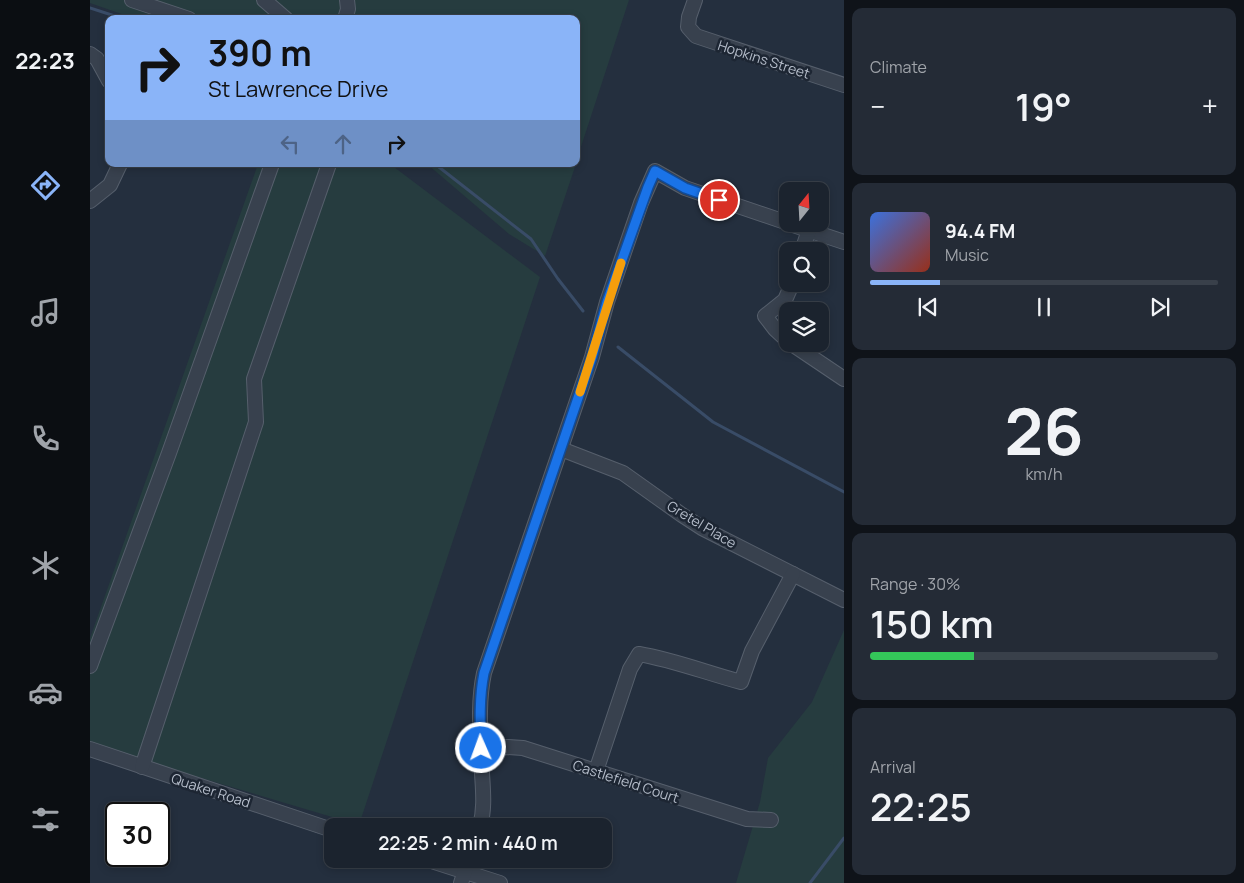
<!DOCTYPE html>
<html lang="en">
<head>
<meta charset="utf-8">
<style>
	:root { --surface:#1b232e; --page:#242b36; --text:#f1f3f6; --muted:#a0a4aa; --line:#39404a; --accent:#8ab4f8 }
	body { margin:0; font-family:Manrope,sans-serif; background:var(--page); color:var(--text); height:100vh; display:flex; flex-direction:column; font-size:19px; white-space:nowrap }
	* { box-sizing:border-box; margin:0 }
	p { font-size:16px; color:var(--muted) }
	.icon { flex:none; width:28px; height:28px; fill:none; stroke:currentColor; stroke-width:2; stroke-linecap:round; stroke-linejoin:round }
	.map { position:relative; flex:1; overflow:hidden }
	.details { display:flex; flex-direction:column; gap:8px; padding:8px; background:#0f1319; width:400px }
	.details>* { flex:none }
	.top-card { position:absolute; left:15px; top:15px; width:475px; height:152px; border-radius:10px; box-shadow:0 2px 8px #0003,0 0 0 1px var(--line); background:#8ab4f8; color:#111; overflow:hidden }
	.needle { width:32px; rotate:18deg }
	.fabs { position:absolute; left:689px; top:182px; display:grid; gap:10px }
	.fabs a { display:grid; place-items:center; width:50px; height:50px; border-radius:10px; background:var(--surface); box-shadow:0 2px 8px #0003,0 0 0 1px var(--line); font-size:25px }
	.speed { position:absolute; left:15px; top:802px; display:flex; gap:10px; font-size:25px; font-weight:700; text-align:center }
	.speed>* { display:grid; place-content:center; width:65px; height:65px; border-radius:50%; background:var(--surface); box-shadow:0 2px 8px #0003,0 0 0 1px var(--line); line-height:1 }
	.speed .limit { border:2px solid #111; border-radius:8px; background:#fff; color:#111 }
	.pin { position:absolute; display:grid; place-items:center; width:42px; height:42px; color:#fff; margin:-21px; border:2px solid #fff; border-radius:50%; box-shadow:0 1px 5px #0007 }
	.me { position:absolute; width:55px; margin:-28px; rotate:358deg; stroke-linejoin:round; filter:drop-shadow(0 0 4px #0008) }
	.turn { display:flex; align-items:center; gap:18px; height:105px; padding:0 20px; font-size:22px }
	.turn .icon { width:65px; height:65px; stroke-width:2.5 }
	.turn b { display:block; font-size:35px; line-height:42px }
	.lanes { display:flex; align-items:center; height:48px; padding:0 20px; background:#0003; justify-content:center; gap:25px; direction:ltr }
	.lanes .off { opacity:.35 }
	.big { font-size:38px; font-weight:600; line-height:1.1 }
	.details .tile { flex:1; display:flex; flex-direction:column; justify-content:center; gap:8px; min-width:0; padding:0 18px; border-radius:10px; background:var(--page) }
	.details .dial { align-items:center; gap:0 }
	.dial b { font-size:65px; line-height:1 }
	.song { display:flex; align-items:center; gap:15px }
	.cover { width:60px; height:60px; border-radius:8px; background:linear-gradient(135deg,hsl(220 70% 55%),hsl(10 70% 35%)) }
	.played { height:5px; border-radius:2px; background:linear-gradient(90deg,var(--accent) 20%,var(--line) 20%) }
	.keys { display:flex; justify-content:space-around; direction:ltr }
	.heat { display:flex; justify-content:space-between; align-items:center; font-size:28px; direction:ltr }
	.charge { height:8px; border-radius:4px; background:linear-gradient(90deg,#34c759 30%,var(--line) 0) }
	.trip { position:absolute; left:234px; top:818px; width:288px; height:50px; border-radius:10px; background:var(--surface); box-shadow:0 2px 8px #0003,0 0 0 1px var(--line); font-weight:600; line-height:50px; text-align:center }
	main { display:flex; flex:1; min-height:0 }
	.menu { display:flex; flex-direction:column; width:90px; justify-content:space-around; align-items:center; background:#0b0e12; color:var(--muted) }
	.menu .icon { width:35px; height:35px }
	.menu .active { color:var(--accent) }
	.menu b { font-size:22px; color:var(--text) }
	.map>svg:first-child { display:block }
	.green { fill:#263c3f }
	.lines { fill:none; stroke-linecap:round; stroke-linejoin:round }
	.stream { stroke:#394c67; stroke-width:3 }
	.minor-casing { stroke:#565f6c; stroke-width:16 }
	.minor { stroke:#38414e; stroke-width:14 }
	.route-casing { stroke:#114b97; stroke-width:12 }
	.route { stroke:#1a73e8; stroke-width:9 }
	.slow { stroke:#f59e0b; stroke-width:9 }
	.labels { text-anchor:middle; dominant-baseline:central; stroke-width:5; stroke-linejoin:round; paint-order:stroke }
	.street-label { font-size:14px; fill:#b4bcc9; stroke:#1d2633 }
</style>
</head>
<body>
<main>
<nav class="menu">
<b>22:23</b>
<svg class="icon active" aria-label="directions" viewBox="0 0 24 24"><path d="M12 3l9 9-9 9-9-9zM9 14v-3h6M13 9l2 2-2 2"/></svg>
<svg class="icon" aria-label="music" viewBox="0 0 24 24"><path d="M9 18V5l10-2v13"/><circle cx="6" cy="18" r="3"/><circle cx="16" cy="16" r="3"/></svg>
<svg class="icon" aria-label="phone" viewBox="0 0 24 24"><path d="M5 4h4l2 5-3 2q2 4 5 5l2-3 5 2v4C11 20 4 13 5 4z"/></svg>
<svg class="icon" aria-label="climate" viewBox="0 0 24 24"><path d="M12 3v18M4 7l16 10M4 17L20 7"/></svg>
<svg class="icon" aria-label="car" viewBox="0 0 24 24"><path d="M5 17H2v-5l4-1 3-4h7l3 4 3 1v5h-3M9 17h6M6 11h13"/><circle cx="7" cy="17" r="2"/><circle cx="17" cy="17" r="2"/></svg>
<svg class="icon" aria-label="filters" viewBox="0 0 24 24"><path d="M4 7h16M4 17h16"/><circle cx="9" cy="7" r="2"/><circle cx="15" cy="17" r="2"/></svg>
</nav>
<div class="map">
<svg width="754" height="883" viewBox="0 0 754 883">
	<rect width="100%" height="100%" fill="#242f3e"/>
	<g class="green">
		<polygon points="0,0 539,0 486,162 486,19 46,19 0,3"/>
		<polygon points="168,164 300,164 450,277 269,825 0,745 0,638"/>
		<polygon points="337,164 486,164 455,256 419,234"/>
		<polygon points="754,630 754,883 646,883 670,802 678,758 722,702"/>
	</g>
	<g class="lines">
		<g class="stream">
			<polyline points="0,8 34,19"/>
			<polyline points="345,164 441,239 468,279 493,311"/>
			<polyline points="528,347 623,422 754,492"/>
			<polyline points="720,883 754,838"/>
		</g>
		<defs>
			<g id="minor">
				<polyline points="42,0 99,19"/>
				<polyline points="174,0 196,19"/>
				<polyline points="605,0 599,17 598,27 606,36 754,85"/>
				<polyline points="255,19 258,9 257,0"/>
				<polyline points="0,54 7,59 19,81"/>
				<polyline points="0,201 20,185 30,164"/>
				<polyline points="700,224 754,242"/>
				<polyline points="712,251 719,230"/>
				<polyline points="698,341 685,329 675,316 695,300 702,284"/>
				<polyline points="702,344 754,379"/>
				<polyline points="471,449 533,473 592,515 612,528 754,600"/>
				<polyline points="0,666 79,453 182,164"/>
				<polyline points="391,748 418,747 433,748 657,819 681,820"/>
				<polyline points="0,749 242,830"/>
				<polyline points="52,767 166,422 164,379 239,164"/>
				<path d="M 506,771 L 540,669 L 549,654 C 584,660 617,673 651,682 L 662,651 L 703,574"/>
				<path d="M 390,826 C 395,808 393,791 392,773 C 391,739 387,706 394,673 L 502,357 L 517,302 L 551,203 L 565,171 L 595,188 L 698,223"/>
				<polyline points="335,859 410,883"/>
				<polyline points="371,883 379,859"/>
			</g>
		</defs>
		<use href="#minor" class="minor-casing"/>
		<use href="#minor" class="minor"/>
	</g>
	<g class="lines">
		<defs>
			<path id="route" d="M 391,748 C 390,722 389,698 394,673 L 502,357 L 517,302 L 558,187 L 565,171 L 595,188 L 629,200"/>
		</defs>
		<use href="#route" class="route-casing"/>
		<use href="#route" class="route"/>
		<polyline class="slow" points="490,392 531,263"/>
	</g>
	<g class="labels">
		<g class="street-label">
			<text transform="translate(674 59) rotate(18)">Hopkins Street</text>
			<text transform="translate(612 524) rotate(31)">Gretel Place</text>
			<text transform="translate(536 781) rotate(18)">Castlefield Court</text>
			<text transform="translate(121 790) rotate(18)">Quaker Road</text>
		</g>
	</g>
</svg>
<div class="fabs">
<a><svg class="needle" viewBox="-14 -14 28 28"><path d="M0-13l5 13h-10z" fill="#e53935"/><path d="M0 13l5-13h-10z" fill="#a0a4aa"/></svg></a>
<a><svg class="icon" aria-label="search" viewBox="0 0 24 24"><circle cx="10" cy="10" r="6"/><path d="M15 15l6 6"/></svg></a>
<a><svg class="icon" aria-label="layers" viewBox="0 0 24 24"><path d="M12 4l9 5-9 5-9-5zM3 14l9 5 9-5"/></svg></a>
</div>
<div class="speed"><div class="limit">30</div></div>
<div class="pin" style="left:629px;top:200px;background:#d93025"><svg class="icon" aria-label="arrive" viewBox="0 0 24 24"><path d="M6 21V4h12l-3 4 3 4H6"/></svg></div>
<svg class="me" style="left:391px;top:748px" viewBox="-20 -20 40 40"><circle r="17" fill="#1a73e8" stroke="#fff" stroke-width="3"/><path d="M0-11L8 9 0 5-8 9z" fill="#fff"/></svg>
<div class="trip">22:25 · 2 min · 440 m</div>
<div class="top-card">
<div class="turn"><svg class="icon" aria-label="right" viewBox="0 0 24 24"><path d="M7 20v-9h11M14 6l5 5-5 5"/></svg><div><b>390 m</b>St Lawrence Drive</div></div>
<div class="lanes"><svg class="icon off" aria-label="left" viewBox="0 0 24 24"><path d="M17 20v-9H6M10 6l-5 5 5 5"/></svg><svg class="icon off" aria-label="ahead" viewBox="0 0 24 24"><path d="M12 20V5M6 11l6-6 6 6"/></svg><svg class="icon" aria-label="right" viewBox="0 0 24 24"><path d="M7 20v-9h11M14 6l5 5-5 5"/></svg></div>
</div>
</div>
<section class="details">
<div class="tile"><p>Climate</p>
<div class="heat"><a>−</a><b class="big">19°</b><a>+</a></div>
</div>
<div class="tile">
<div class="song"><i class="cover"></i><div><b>94.4 FM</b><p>Music</p></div></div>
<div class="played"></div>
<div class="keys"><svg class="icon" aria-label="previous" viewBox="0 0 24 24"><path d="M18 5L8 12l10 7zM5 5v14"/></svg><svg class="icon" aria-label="pause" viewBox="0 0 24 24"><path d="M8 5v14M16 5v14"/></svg><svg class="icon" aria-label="next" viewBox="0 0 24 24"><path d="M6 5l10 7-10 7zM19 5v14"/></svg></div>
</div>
<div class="tile dial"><b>26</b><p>km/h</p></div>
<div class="tile"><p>Range · 30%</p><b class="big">150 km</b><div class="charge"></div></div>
<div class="tile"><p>Arrival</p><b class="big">22:25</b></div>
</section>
</main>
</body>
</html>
